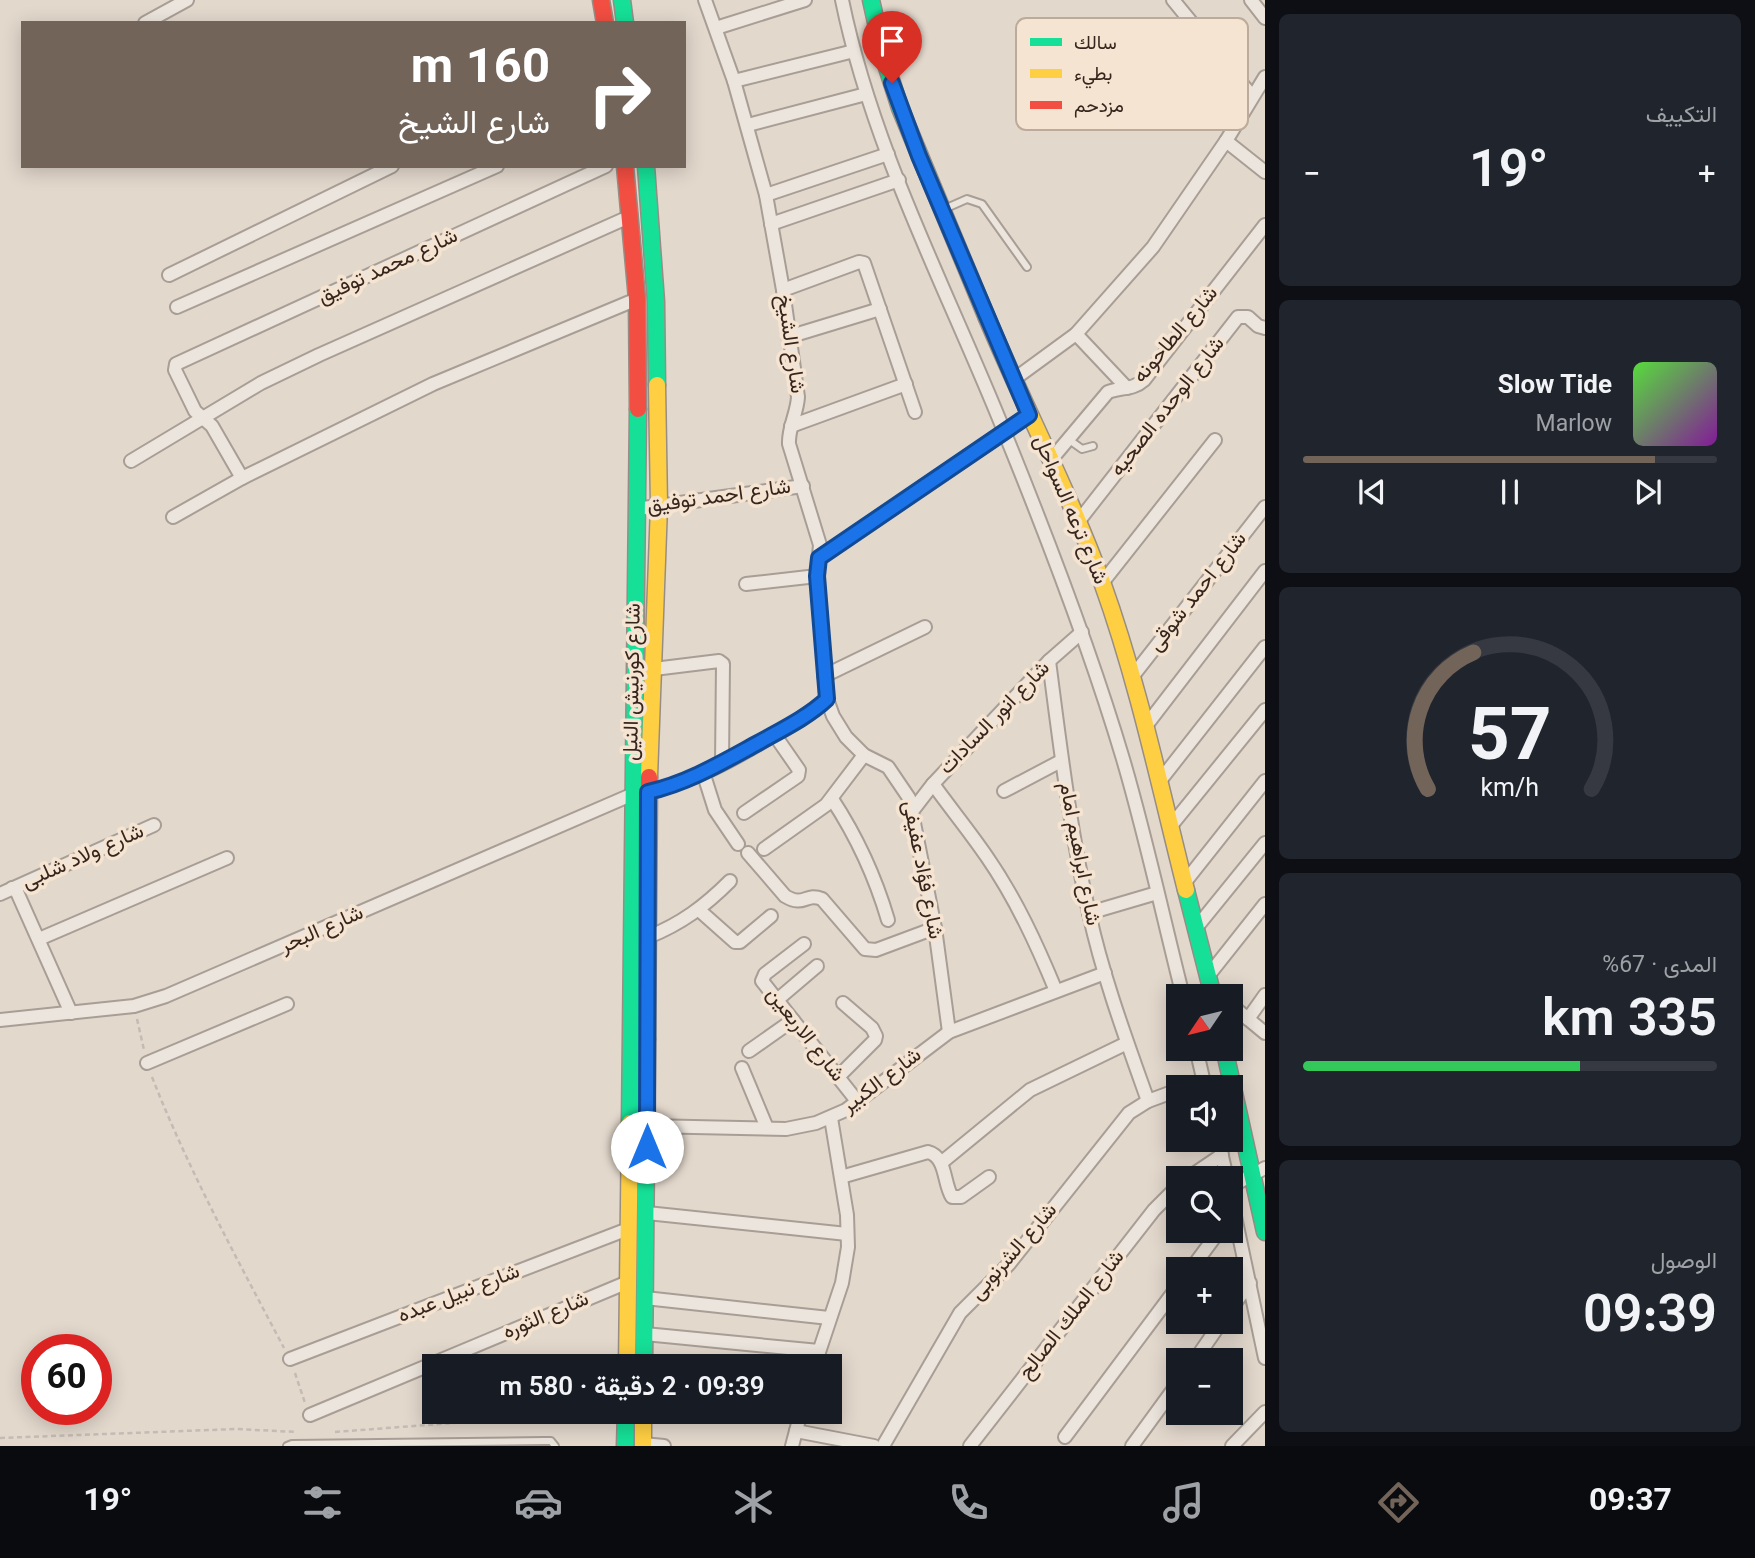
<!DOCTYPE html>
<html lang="ar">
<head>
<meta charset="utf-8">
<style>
	:root { --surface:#171b24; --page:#20242c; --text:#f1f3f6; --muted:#9ea1a6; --line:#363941; --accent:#73645a }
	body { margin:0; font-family:Georgia,Vazirmatn,serif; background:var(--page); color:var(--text); direction:rtl; height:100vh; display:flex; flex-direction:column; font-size:26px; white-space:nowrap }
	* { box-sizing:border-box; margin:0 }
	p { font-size:23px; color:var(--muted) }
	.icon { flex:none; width:38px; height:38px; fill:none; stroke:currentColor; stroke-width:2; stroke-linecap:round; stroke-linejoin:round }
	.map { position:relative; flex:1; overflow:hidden; direction:ltr }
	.side { display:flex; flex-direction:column; gap:14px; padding:14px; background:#0d0f14; width:490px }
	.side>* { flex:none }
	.hud { position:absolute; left:21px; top:21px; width:665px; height:147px; border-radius:0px; box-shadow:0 4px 18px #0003; direction:rtl; background:#73645a; color:#fff; overflow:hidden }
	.needle { width:46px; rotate:235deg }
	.buttons { position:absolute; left:1166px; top:984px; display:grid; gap:14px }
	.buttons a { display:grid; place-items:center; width:77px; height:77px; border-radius:0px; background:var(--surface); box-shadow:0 4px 18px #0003; font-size:35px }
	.speed { position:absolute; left:21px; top:1334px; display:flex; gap:14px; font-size:35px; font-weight:700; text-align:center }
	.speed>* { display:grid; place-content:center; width:91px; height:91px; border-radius:50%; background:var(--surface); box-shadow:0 4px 18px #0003; line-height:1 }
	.speed .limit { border:10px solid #d22; background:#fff; color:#111 }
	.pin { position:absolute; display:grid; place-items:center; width:60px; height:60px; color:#fff; margin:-72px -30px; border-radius:50% 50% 50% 0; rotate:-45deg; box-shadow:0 0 7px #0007 }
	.pin .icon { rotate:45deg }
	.me { position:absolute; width:77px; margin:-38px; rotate:0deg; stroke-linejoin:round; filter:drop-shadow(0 0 5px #0008) }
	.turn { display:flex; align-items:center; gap:24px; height:147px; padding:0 21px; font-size:32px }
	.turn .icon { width:91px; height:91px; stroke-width:2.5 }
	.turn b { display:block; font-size:49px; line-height:60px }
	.big { font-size:52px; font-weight:600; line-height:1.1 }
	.side .tile { flex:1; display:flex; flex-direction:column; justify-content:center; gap:10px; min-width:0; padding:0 24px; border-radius:10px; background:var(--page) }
	.side .dial { align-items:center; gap:0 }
	.dial svg { height:182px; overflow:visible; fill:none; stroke:var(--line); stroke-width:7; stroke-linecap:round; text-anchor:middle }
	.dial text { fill:var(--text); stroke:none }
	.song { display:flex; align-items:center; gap:21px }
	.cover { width:84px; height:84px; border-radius:10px; background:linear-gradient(135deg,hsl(110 70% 55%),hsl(290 70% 35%)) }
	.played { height:7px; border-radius:4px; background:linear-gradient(90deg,var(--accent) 85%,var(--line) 85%) }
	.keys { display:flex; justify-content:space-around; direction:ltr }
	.heat { display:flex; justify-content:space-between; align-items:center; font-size:38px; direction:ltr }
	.charge { height:10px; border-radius:5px; background:linear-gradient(90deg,#34c759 67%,var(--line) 0) }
	.trip { position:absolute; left:422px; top:1354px; width:420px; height:70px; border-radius:0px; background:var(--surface); box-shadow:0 4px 18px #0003; font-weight:600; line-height:70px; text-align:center; direction:rtl }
	.menu { display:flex; height:112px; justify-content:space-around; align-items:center; background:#090b0e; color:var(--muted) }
	.menu .icon { width:49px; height:49px }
	.menu .on { color:var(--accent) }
	.menu b { font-size:32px; color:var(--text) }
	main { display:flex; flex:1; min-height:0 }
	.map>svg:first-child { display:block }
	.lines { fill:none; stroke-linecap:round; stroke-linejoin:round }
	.lane-casing { stroke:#a89e95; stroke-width:10 }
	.street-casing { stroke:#a89e95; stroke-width:16 }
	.fast-casing { stroke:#988d85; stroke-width:19 }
	.slow-casing { stroke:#988d85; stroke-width:19 }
	.jam-casing { stroke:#988d85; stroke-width:19 }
	.path { stroke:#c4bbb4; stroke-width:2.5; stroke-dasharray:5 3.5; stroke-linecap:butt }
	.lane { stroke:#ece5dd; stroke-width:6 }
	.street { stroke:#ece5dd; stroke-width:12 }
	.fast { stroke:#16e098; stroke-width:16 }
	.slow { stroke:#ffcf43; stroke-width:16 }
	.jam { stroke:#f24e42; stroke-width:16 }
	.route-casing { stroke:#114b97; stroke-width:18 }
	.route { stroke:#1a73e8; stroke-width:12 }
	.labels { text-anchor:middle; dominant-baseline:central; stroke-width:7; stroke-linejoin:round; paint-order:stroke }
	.street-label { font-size:21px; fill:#36251d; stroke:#f5e4d1 }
	.key { fill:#f5e4d1; stroke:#bcab9b; stroke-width:2 }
	.key-label { font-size:19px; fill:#36251d }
</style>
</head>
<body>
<main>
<section class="side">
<div class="tile"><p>التكييف</p>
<div class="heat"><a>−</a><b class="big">19°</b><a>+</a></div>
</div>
<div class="tile">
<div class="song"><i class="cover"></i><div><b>Slow Tide</b><p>Marlow</p></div></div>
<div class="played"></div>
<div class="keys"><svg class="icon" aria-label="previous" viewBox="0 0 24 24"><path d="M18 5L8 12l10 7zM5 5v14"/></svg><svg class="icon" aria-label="pause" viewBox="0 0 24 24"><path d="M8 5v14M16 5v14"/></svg><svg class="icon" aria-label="next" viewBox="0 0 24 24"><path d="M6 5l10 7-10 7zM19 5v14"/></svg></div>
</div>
<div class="tile dial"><svg viewBox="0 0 100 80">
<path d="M14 69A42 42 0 1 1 86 69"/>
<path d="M14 69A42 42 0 0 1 34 9" stroke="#73645a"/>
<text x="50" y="56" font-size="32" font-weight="700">57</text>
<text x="50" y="72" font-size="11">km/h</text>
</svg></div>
<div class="tile"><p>المدى · 67%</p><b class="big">335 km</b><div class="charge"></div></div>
<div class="tile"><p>الوصول</p><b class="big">09:39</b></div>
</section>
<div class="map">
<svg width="1265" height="1446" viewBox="0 0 1265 1446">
	<rect width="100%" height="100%" fill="#e3d8cc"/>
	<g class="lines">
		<defs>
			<g id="lane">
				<polyline points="942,210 967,199 982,204 1027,267"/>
				<polyline points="1068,439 1082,449 1093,446"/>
				<polyline points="287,1446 292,1444 544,1441 551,1441 555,1446"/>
			</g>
			<g id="street">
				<path d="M 842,0 C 873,151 947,289 1004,431 C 1048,539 1090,648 1123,759 C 1146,837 1163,917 1183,996"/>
				<polyline points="1173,0 1252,96"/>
				<polyline points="1251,0 1265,18"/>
				<polyline points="145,23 187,0"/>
				<polyline points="716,28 805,0"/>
				<polyline points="734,81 854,51"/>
				<polyline points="748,125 866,94"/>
				<polyline points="1226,141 1265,172"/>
				<polyline points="766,195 888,154"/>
				<polyline points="771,224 899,180"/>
				<polyline points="169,275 392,166"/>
				<polyline points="783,290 859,262 864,263 915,412"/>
				<polyline points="177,307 497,166"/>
				<polyline points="1076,334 1127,388"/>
				<polyline points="788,337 880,309"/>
				<polyline points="1013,380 1076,334 1153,247 1226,141 1265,77"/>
				<polyline points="791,426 906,384"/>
				<polyline points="131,461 261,383 319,355 631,216"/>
				<path d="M 1050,461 L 1108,392 C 1121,387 1133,390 1144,380 L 1265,225"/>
				<polyline points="242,478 212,426 195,411 175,370 176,364 606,166"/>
				<polyline points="636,509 803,486"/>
				<polyline points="173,517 242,478 433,384 637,299"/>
				<polyline points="1078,522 1238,317 1248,317 1258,326 1265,328"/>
				<polyline points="819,558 1029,415"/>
				<polyline points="1102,583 1215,440"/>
				<polyline points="746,584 817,576"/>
				<path d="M 1049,661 C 1060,745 1070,830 1089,913 C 1103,977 1126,1039 1148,1101"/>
				<polyline points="654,669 719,661 723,664 722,762"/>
				<polyline points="824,676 925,627"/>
				<polyline points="1132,677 1265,507"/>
				<polyline points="827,699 833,716 846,737 864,755 888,767 909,798 935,928 949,1032"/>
				<polyline points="1145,727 1265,571"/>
				<polyline points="703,772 715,810 738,844"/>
				<polyline points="1159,782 1265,647"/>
				<path d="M 933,784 C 951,809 970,832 987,857 C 1016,899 1037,945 1056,991"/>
				<path d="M 648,791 C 697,782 745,753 787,727 C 801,718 816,710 827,699 L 817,576 L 820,545 L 789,444 C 788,428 797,414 798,397 L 783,290 L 766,195 L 734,81 L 705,0"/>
				<polyline points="1004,791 1061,761"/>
				<path d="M 832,799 C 857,837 875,876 888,920"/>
				<polyline points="913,810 933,784 1049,661 1082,632"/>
				<polyline points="744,813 798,776 799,770 774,734"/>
				<polyline points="1170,827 1265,710"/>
				<polyline points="764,849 826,805 864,755"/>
				<path d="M 748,853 L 785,896 C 805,908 805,892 822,899 L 865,949 L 876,950 L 935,928"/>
				<polyline points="1185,882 1265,781"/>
				<polyline points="12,888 17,892 71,1013"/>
				<polyline points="0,894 154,825"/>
				<polyline points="699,910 735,942 740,942 771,916"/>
				<polyline points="1089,913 1157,893"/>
				<polyline points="1196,928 1265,843"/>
				<path d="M 648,937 C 681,924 705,906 730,881"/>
				<polyline points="39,939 227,858"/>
				<polyline points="804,944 765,974 762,981 857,1101"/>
				<polyline points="1208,976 1265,904"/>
				<polyline points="777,1000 817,966"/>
				<polyline points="1230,1004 1265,1033"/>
				<polyline points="1248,1019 1265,995"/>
				<polyline points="0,1020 134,1006 166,996 631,795"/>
				<polyline points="1196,1048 1205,1087"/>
				<polyline points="749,1051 793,1020"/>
				<polyline points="147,1063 287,1004"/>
				<polyline points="742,1068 767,1128"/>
				<polyline points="838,1077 875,1040 876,1036 872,1028 843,1003"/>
				<polyline points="1185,1087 1203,1080"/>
				<polyline points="647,1126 786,1129 816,1123 846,1110 949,1032 1105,973"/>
				<polyline points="1218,1139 1227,1178"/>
				<polyline points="941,1163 1030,1090 1127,1043"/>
				<path d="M 841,1177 L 928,1152 C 947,1157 943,1183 952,1197 L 961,1197 L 989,1177"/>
				<polyline points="1188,1178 1222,1155"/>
				<polyline points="1230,1187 1265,1168"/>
				<polyline points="1230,1193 1265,1358"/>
				<polyline points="647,1213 847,1234"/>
				<polyline points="1191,1269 1220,1230"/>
				<polyline points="645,1298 829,1318"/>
				<polyline points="1230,1310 1250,1283"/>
				<polyline points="645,1334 819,1351"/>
				<polyline points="290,1359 628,1229"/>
				<polyline points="1195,1360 1222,1321"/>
				<polyline points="814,1367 842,1283 848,1247 847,1215 831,1118"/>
				<polyline points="310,1415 628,1282"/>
				<polyline points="796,1431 874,1446"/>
				<polyline points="1065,1437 1178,1286"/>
				<polyline points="643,1444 664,1446"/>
				<polyline points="792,1446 801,1412"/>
				<polyline points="883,1446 960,1313 1009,1264 1129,1113 1148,1101 1178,1090"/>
				<polyline points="970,1446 1154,1210 1178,1186"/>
				<polyline points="1132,1446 1178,1383"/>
				<polyline points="1232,1446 1265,1412"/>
			</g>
			<g id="fast">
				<polyline points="622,0 625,23"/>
				<polyline points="871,0 884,58 900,108 987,318"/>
				<polyline points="646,166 656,302 657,385"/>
				<polyline points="1186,890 1213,996"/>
				<polyline points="1224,1048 1265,1232"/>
				<polyline points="630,1123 638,409"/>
				<polyline points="644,1367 647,1039"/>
				<polyline points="625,1446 626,1412"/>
			</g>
			<g id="slow">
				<path d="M 987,318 C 1024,406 1069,492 1102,582 C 1138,682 1160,787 1186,890"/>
				<polyline points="649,777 659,506 657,385"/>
				<polyline points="627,1367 630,1123"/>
				<polyline points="643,1412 643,1446"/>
			</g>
			<g id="jam">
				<polyline points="601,0 605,23"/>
				<polyline points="625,166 637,299 638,409"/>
				<polyline points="647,1039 649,777"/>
			</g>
		</defs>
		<use href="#lane" class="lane-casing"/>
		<use href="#street" class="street-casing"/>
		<use href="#fast" class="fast-casing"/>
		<use href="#slow" class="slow-casing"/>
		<use href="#jam" class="jam-casing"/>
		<g class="path">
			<polyline points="137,1019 144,1050"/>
			<path d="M 152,1077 C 189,1171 237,1259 284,1348"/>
			<polyline points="295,1373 305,1403"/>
			<polyline points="335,1432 597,1412"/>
			<polyline points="0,1438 236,1429 297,1432"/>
		</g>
		<use href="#lane" class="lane"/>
		<use href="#street" class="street"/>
		<use href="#fast" class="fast"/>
		<use href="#slow" class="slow"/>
		<use href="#jam" class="jam"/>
	</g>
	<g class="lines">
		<defs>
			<path id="route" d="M 647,1147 L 648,792 C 688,783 723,762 758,743 C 781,730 808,717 827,699 L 817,576 L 819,558 L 1029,415 L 919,156 L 892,83"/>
		</defs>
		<use href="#route" class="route-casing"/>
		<use href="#route" class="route"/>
	</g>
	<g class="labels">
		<g class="street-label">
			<text transform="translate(388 267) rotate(-25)">شارع محمد توفيق</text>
			<text transform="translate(1176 335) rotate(-50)">شارع الطاحونه</text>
			<text transform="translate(790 344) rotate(82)">شارع الشيخ</text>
			<text transform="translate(1168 407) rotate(-52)">شارع الوحده الصحيه</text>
			<text transform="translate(719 497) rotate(-8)">شارع احمد توفيق</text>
			<text transform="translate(1070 510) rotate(67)">شارع ترعه السواحل</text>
			<text transform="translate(1198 592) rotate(-52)">شارع احمد شوقى</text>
			<text transform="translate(633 682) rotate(-89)">شارع كورنيش النيل</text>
			<text transform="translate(995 718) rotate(-46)">شارع انور السادات</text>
			<text transform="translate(1079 854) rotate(79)">شارع ابراهيم امام</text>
			<text transform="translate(83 857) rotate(-24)">شارع ولاد شلبى</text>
			<text transform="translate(922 870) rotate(79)">شارع فؤاد عفيفى</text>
			<text transform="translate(322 930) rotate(-24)">شارع البحر</text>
			<text transform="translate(805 1035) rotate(52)">شارع الاربعين</text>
			<text transform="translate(882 1081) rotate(-37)">شارع الكبير</text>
			<text transform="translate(1014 1252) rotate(-49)">شارع الشرنوبى</text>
			<text transform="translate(459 1294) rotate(-21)">شارع نبيل عبده</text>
			<text transform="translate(1072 1315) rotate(-52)">شارع الملك الصالح</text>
			<text transform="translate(546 1316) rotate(-23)">شارع الثوره</text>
		</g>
	</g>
	<rect x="1016" y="18" width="232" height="112" rx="10" class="key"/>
	<rect x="1030" y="38" width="32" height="8" fill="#16e098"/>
	<rect x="1030" y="69" width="32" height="9" fill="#ffcf43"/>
	<rect x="1030" y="101" width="32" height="8" fill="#f24e42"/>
	<g class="key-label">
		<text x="1074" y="49">سالك</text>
		<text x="1074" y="80">بطيء</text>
		<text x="1074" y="112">مزدحم</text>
	</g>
</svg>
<div class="buttons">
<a><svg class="needle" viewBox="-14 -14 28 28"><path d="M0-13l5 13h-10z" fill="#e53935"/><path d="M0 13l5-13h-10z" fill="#9ea1a6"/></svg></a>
<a><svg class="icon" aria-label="sound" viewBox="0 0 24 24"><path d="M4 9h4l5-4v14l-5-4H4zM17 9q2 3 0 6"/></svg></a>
<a><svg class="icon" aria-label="search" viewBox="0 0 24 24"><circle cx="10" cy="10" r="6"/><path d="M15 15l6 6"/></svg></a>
<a>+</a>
<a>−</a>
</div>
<div class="speed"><div class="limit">60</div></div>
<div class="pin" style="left:892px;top:83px;background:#d93025"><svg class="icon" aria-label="arrive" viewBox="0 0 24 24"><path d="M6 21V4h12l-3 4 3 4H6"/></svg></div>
<svg class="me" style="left:647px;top:1147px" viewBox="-20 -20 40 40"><circle r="19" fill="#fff"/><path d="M0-13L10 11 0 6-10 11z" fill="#1a73e8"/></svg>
<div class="trip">09:39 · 2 دقيقة · 580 m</div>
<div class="hud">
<div class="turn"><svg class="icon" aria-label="right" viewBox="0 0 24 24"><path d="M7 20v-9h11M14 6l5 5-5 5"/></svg><div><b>160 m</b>شارع الشيخ</div></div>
</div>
</div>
</main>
<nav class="menu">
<b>09:37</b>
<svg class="icon on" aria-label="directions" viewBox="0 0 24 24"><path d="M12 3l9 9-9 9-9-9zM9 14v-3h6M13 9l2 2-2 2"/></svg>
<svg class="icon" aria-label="music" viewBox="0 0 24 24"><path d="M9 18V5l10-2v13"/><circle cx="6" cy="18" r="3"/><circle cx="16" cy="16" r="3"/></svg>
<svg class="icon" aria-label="phone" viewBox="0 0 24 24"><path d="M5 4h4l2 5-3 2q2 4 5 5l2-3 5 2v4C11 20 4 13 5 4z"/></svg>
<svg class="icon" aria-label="climate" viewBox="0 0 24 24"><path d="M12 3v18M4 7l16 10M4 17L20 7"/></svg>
<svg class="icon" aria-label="car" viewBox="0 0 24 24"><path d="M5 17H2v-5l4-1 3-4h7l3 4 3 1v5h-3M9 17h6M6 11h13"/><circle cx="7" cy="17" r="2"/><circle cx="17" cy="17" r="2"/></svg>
<svg class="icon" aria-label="filters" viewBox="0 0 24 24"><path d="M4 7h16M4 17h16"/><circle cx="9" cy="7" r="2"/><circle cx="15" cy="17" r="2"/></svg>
<b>19°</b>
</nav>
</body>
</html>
